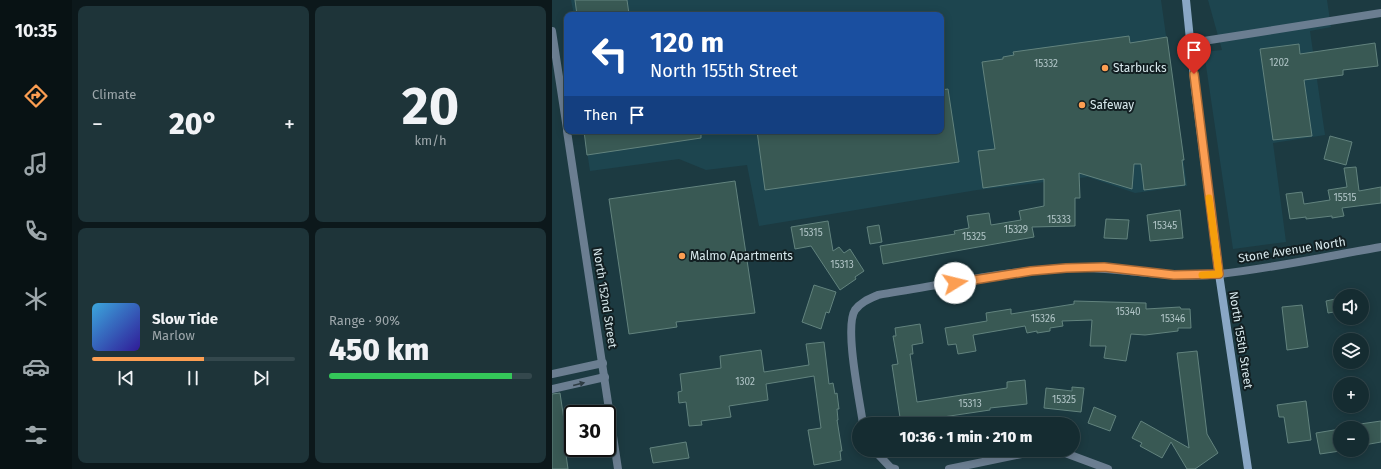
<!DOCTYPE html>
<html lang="en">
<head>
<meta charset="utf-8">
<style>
	:root { --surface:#152c31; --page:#1e3439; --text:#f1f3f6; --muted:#9da7ab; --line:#34484d; --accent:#fc9e52 }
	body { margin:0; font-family:"Fira Sans",sans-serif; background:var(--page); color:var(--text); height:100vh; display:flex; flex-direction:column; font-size:15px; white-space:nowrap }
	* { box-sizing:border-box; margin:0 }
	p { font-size:13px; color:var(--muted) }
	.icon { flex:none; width:22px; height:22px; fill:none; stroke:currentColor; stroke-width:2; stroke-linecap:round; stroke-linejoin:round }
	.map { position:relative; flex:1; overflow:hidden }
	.panel { display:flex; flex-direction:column; gap:6px; padding:6px; background:#0c181b; width:480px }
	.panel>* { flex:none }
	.hud { position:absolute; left:12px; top:12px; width:380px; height:122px; border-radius:8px; box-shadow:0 2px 10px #0003,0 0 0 1px var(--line); background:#1a4fa0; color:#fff; overflow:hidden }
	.controls { position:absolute; left:781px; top:289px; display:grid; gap:8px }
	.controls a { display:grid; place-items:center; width:36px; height:36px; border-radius:50%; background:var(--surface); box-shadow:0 2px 10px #0003,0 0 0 1px var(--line); font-size:20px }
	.speed { position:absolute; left:12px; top:405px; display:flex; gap:8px; font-size:20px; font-weight:700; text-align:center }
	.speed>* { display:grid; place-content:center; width:52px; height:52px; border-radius:50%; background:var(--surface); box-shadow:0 2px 10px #0003,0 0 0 1px var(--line); line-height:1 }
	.speed .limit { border:2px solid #111; border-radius:6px; background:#fff; color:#111 }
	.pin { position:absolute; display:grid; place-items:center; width:34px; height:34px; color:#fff; margin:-41px -17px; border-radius:50% 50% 50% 0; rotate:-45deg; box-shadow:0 0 4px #0007 }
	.pin .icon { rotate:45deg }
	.me { position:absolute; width:44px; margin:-22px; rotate:81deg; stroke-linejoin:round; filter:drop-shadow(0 0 3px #0008) }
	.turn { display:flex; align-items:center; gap:14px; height:84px; padding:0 20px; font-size:18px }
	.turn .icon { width:52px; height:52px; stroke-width:2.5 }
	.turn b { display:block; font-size:28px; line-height:34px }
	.then { display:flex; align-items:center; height:38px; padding:0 20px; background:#0003; gap:8px; font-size:15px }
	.big { font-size:30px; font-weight:800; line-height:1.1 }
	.panel .widget { flex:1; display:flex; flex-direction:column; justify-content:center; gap:6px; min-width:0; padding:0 14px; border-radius:8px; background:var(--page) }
	.panel .dial { align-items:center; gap:0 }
	.dial b { font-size:52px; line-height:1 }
	.song { display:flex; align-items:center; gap:12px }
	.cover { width:48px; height:48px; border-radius:6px; background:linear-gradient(135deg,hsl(200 70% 55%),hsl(250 70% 35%)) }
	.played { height:4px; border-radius:2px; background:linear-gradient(90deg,var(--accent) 55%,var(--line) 55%) }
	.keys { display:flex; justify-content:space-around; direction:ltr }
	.heat { display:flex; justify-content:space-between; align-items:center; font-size:22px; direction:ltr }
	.charge { height:6px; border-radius:3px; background:linear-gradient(90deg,#34c759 90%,var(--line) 0) }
	.panel .tiles { flex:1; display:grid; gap:6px; grid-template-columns:repeat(2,1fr) }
	.trip { position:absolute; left:300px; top:417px; width:228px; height:40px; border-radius:20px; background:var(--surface); box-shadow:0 2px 10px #0003,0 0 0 1px var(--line); font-weight:800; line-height:40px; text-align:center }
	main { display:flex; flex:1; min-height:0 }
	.tabs { display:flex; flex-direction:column; width:72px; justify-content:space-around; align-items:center; background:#081214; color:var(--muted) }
	.tabs .icon { width:28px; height:28px }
	.tabs .active { color:var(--accent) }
	.tabs b { font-size:18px; color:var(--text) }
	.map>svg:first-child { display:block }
	.built { fill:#1d454f }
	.building { fill:#395954; stroke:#62837e }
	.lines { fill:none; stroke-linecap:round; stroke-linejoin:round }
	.street { stroke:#6b7e91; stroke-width:8 }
	.secondary { stroke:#89a7c5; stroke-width:8 }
	.oneway { fill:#2d3c43 }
	.route-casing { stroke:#a46735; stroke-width:10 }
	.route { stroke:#fc9e52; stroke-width:7 }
	.slow { stroke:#f59e0b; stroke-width:7 }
	.poi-dot { fill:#fc9e52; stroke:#121f22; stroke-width:1.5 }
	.labels { text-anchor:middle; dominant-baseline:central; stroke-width:4; stroke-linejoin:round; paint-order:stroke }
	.number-label { font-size:10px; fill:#b0c4c6 }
	.poi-label { font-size:12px; fill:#d7e8ec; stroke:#121f22; text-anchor:start }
	.street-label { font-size:12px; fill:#d7e8ec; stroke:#121f22 }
</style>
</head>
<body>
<main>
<nav class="tabs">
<b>10:35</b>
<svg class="icon active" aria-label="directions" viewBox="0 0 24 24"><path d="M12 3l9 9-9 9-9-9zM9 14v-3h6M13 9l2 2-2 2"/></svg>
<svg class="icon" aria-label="music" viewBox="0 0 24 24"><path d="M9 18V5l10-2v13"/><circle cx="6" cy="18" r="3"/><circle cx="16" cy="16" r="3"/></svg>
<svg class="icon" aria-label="phone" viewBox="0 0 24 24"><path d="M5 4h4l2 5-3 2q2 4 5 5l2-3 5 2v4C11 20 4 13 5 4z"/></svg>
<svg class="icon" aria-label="climate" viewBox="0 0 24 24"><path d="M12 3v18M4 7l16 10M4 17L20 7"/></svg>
<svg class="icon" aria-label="car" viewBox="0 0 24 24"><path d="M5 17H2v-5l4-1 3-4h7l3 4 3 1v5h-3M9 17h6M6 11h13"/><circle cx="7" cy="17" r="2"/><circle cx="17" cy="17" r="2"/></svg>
<svg class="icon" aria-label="filters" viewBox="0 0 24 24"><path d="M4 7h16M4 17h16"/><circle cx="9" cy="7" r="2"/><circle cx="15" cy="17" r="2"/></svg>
</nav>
<section class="panel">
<div class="tiles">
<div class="widget"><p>Climate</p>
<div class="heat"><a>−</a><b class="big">20°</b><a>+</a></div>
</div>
<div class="widget dial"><b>20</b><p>km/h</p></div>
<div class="widget">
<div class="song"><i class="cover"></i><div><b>Slow Tide</b><p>Marlow</p></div></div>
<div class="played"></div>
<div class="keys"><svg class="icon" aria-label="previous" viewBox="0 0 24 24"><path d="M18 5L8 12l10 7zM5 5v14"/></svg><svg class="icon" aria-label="pause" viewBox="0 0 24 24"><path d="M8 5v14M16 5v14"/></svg><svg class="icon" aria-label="next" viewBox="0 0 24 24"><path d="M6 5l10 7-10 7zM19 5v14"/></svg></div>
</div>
<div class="widget"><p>Range · 90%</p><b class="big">450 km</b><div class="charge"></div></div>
</div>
</section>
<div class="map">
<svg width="829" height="469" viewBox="0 0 829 469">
	<rect width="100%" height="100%" fill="#1c3a41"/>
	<g class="built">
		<polygon points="19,0 609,0 635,186 583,193 536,177 425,190 207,226 195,165 154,170 127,159 38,171 32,131 389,131 389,15 22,15"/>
		<polygon points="656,0 775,0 779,27 758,31 773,135 721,143 734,242 681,249 652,52 670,50"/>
	</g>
	<g class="building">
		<polygon points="23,0 75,0 77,14 25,15"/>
		<polygon points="577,36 578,43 615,37 632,160 630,160 633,185 592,190 589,164 582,164 580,189 527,173 528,198 523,198 523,226 480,227 482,237 331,264 328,246 403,234 402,231 417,228 415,216 437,213 439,225 469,220 467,211 492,206 492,179 431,188 426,151 443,149 430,62 451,59 451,57 462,55 461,52"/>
		<polygon points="823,43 826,66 791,70 791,75 752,80 760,136 721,140 708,49 747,44 748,54"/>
		<polygon points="396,89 407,162 213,190 205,131 389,131 389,90"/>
		<polygon points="32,131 149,131 149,138 35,155"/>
		<polygon points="778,136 800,142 794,165 772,159"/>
		<polygon points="804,167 807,191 829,187 829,203 790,208 792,216 780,218 780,216 754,219 754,217 738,219 734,194 750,192 752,204 778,200 776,190 795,187 792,168"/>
		<polygon points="183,181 203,313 124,322 125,327 77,334 57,199"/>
		<polygon points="628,210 631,238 598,241 595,215"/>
		<polygon points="554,219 577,220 575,239 552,238"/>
		<polygon points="276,221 281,251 287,247 292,253 298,249 312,271 303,277 304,279 288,290 259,246 243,249 239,227"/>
		<polygon points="327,225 330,242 318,244 315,227"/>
		<polygon points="262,285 284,292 277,313 274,312 269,329 250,322"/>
		<polygon points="788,298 788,311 776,313 774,301"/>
		<polygon points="522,301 594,303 594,309 628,307 629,309 638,309 639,328 626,328 626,331 593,335 579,334 574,361 552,358 554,346 538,346 540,320 510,321 511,326 498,328 498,331 485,333 485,331 475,333 473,326 421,335 424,351 406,354 404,344 396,345 393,328 435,321 434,313 459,309 459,314 522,304"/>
		<polygon points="750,305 756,347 735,350 730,307"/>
		<polygon points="368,324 371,343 360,345 361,354 358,354 365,402 455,388 455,382 473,380 475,404 438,408 438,410 391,417 392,424 349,424 340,365 346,364 341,336 344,336 343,328"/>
		<polygon points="272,342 277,384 281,383 283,394 285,393 287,409 285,409 286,420 285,420 290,451 288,451 289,460 262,465 256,430 269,428 262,376 214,384 216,400 177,406 179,417 149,421 150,425 137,426 134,402 127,403 126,392 130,391 128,374 169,368 168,356 209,350 212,372 257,365 254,344"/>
		<polygon points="645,351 655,434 666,453 643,469 635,469 619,442 610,458 588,446 590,443 580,438 589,421 637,448 625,353"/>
		<polygon points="520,387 532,388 529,412 492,408 494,388 520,391"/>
		<polygon points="8,393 15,440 12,440 16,469 0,469 0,394"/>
		<polygon points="754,401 759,440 736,443 732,417 727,417 725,405"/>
		<polygon points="542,407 564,416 558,431 536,423"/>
		<polygon points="829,421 829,442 812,445 808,424"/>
		<polygon points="788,429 788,451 768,454 764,433"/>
		<polygon points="134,442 137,458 101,463 98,448"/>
	</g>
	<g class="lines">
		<g class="street">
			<polyline points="0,31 15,129"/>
			<polyline points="639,43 829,13"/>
			<polyline points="15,131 66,469"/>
			<polyline points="0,374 51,363"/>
			<polyline points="0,389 53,377"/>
			<path d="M 311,424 C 308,402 292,327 303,310 C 309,302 317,299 326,295 C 389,285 452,271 515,268 C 566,266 617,280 668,274 C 722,268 776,256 829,247"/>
			<polyline points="322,450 339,468 343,469"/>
			<polyline points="505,450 556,469"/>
			<polyline points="397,469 484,451 501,450"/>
		</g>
		<polyline class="secondary" points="634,0 643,89 667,274 696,469"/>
	</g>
	<defs><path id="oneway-solid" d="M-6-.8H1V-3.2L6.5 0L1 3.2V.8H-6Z"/></defs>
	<use class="oneway" href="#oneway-solid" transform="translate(27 384) rotate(-14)"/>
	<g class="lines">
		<defs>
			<polyline id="route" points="403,283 479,271 514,268 552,267 622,275 667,274 642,74"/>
		</defs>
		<use href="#route" class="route-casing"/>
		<use href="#route" class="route"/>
		<polyline class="slow" points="650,275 667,274 657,198"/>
	</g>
	<g class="poi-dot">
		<circle cx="553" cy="68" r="4"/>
		<circle cx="530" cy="105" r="4"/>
		<circle cx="130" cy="256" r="4"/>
	</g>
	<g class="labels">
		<g class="number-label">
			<text x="727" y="63">1202</text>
			<text x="494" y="64">15332</text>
			<text x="793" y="198">15515</text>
			<text x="507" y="220">15333</text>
			<text x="613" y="226">15345</text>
			<text x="464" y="230">15329</text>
			<text x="259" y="233">15315</text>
			<text x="422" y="237">15325</text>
			<text x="290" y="265">15313</text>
			<text x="576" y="312">15340</text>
			<text x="491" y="319">15326</text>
			<text x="621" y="319">15346</text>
			<text x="193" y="382">1302</text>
			<text x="512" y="400">15325</text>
			<text x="418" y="404">15313</text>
		</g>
		<g class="poi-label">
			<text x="561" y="68">Starbucks</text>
			<text x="538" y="105">Safeway</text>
			<text x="138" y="256">Malmo Apartments</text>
		</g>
		<g class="street-label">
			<text transform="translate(740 250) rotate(-9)">Stone Avenue North</text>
			<text transform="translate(53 298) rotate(81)">North 152nd Street</text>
			<text transform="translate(689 340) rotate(81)">North 155th Street</text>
		</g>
	</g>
</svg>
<div class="controls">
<a><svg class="icon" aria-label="sound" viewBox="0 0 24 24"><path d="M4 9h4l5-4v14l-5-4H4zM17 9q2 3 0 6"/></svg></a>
<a><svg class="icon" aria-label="layers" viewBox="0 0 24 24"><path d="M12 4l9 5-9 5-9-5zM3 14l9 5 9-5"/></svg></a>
<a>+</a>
<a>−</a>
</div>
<div class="speed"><div class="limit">30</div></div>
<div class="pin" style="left:642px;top:74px;background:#d93025"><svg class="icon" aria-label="arrive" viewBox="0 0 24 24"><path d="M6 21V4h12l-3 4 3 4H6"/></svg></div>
<svg class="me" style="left:403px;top:283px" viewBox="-20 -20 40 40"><circle r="19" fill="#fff"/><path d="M0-13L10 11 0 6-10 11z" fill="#fc9e52"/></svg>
<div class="trip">10:36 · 1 min · 210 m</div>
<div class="hud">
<div class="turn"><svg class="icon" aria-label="left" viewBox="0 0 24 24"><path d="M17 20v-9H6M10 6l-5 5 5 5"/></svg><div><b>120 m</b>North 155th Street</div></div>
<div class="then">Then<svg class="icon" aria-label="arrive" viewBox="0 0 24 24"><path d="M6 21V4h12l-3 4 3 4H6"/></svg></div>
</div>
</div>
</main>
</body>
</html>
